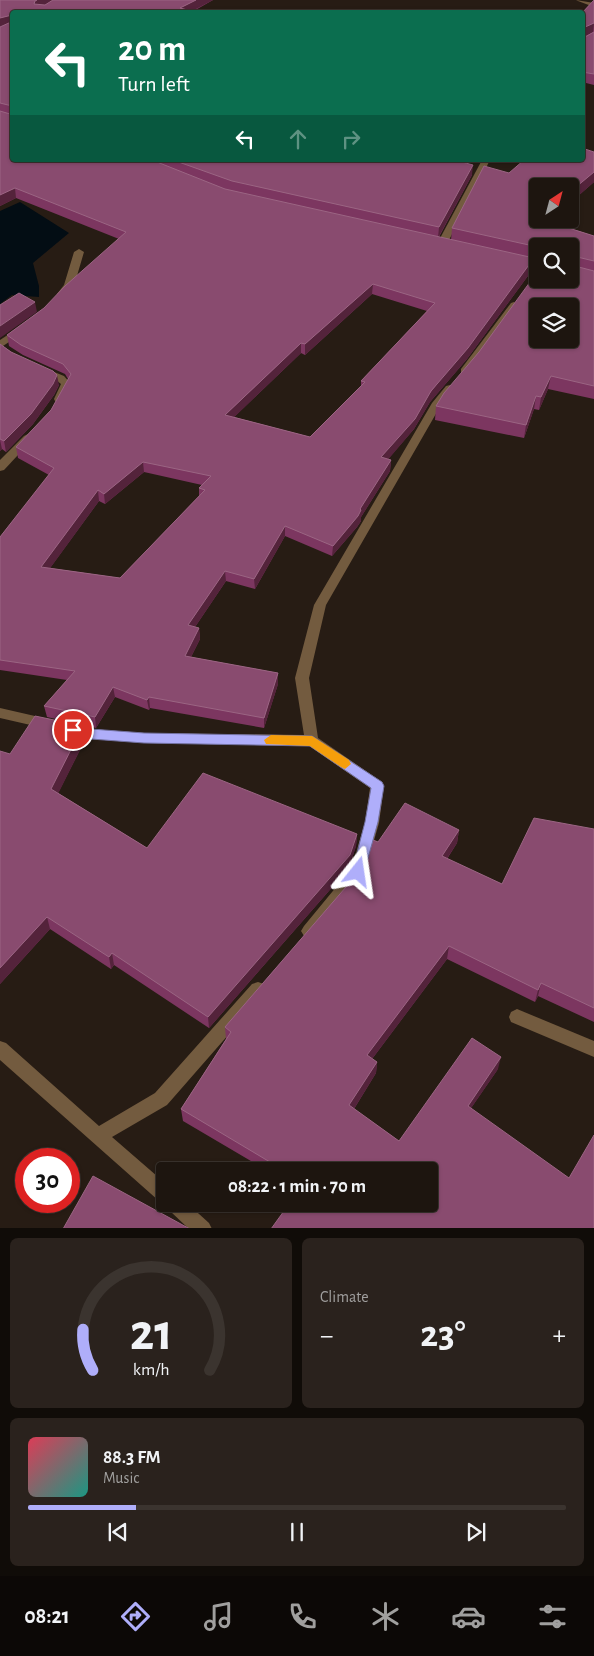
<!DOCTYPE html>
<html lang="en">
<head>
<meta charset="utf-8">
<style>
	:root { --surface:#1d150f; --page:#2a221d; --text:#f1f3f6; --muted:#a09f9e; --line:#3b342f; --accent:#afaefa }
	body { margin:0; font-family:"Alegreya Sans",sans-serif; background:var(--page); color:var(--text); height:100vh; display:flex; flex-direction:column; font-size:19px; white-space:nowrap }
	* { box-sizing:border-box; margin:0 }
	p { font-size:16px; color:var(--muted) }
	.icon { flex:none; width:28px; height:28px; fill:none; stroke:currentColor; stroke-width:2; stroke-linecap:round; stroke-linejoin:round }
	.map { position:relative; height:1228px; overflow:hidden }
	.panel { display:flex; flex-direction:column; gap:10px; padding:10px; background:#100c08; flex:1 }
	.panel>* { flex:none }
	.hud { position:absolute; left:10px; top:10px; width:575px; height:152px; border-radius:5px; box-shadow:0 1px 4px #0004,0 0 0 1px var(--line); background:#0b6e4f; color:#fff; overflow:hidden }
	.needle { width:32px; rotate:36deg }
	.fabs { position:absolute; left:529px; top:178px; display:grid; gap:10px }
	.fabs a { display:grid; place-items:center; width:50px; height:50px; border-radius:5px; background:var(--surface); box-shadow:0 1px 4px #0004,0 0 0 1px var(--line); font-size:25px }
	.speed { position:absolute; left:15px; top:1148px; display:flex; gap:10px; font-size:25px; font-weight:700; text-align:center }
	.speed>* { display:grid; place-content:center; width:65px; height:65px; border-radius:50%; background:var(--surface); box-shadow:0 1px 4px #0004,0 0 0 1px var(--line); line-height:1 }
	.speed .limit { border:8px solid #d22; background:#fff; color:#111 }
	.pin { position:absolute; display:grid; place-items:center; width:42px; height:42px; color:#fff; margin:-21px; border:2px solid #fff; border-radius:50%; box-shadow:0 1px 5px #0007 }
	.me { position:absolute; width:55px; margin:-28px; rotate:15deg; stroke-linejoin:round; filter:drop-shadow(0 0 4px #0008) }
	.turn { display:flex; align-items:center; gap:18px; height:105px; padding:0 25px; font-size:22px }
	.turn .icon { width:65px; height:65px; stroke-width:2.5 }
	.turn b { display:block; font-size:35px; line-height:42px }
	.lanes { display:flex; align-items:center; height:48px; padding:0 25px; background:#0003; justify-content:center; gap:25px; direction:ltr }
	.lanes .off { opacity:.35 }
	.big { font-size:38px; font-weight:700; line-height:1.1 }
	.panel .widget { flex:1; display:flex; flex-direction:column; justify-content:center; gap:8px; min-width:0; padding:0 18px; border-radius:8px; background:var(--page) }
	.panel .dial { align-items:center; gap:0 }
	.dial svg { height:130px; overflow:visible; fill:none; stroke:var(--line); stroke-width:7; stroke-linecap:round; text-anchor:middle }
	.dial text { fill:var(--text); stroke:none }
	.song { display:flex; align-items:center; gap:15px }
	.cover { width:60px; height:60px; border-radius:8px; background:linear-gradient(135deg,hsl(350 70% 55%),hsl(170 70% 35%)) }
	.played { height:5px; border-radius:2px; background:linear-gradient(90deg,var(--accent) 20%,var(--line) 20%) }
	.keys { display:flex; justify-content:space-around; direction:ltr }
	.heat { display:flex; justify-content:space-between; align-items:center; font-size:28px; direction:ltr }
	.panel .tiles { flex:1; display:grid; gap:10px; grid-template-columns:1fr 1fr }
	.widget:last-child { grid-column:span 2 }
	.trip { position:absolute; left:156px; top:1162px; width:282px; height:50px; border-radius:5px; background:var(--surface); box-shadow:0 1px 4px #0004,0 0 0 1px var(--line); font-weight:700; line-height:50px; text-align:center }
	.tab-bar { display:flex; height:80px; justify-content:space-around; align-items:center; background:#0c0806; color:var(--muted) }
	.tab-bar .icon { width:35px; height:35px }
	.tab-bar .selected { color:var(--accent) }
	.tab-bar b { font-size:22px; color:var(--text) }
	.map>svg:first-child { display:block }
	.water { fill:#030d14 }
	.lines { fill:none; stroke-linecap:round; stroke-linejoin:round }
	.minor { fill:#735b3f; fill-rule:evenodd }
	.tertiary { fill:#735b3f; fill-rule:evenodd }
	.wall { fill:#7c3660; fill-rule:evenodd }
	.shaded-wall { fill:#54233b }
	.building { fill:#894b6f; stroke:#9b6583; fill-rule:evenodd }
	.route { fill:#afaefa; stroke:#7271a2 }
	.slow { fill:#f59e0b }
</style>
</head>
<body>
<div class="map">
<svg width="594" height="1229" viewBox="0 0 594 1229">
	<rect width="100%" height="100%" fill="#271c14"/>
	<polygon class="water" points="20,202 69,233 33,263 39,286 39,297 12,295 0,304 0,211"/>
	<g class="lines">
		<g class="minor">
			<polygon points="576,0 594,3 594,7 578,1"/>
			<polygon points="482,160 490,160 448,242 446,244 440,244 438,242"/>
			<polygon points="79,249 84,252 74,286 65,296 59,296 57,294 64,285 74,252"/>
			<polygon points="514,302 519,305 469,373 461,373 461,369 511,303"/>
			<polygon points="20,327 25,330 24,332 0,348 0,340"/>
			<polygon points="42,367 64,376 71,384 63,401 55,401 54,399 61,384 56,380 38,372 37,370"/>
			<polygon points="450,385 455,388 441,405 326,605 309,678 318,738 382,782 384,786 379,823 365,872 314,936 309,938 304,936 301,931 304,926 351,869 365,823 370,788 309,746 145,743 91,739 62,733 60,729 62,725 67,724 91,729 145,733 304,735 295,678 314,605 432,403 446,386"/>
			<polygon points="28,434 32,436 33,438 32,440 4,470 0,471 0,460 24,436"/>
			<polygon points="0,708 48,719 53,720 55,724 53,728 48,729 0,718"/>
			<polygon points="258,982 264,984 266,989 264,994 167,1105 112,1137 165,1183 165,1204 159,1201 0,1060 0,1041 6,1043 99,1126 155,1093 252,984"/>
			<polygon points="517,1009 594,1041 594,1057 511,1022 509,1017 511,1012"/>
			<polygon points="166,1204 188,1204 209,1223 212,1229 189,1229 169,1210"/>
		</g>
		<polygon class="tertiary" points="517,257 538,262 538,268 514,262 514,258"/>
	</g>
	<g class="wall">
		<path d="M 0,0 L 213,0 L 192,12 L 12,160 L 455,160 L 472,175 L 439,237 L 451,240 L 452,228 L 509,173 L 594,152 L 594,182 L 570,203 L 570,186 L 538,219 L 551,219 L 548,221 L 594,236 L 594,399 L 548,389 L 539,410 L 534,409 L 524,438 L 435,420 L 436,406 L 570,246 L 538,246 L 538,260 L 534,259 L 533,269 L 467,359 L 430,402 L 414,429 L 388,459 L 391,460 L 390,471 L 361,517 L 361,521 L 357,527 L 332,556 L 285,536 L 255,589 L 226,581 L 195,627 L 199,628 L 200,639 L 191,657 L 278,673 L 278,684 L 264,728 L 150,708 L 149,710 L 115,697 L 96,728 L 47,717 L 44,706 L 67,680 L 0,670 L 0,537 L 49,475 L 18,458 L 16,447 L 51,410 L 68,379 L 65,374 L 23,355 L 9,346 L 7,335 L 44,308 L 119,239 L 16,198 L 0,206 ZM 372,294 L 427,311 L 361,381 L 361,387 L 310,437 L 234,417 L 301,353 L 305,355 ZM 144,472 L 202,485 L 199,488 L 199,496 L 120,578 L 50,568 L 99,501 L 105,504 Z"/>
		<polygon points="594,0 594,85 582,82 582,13"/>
		<polygon points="0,344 59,385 54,395 33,424 6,452 2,449 0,451"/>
		<polygon points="85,740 58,793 147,848 357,834 356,846 349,868 209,1028 114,965 111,969 50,929 0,984 10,754"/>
		<polygon points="594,829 594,1022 538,996 535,1002 447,959 372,1059 377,1062 376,1073 354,1109 399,1141 498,1069 471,1108 594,1229 430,1171 268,1171 183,1121 181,1109 226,1039 225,1027 365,865 459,830 457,843 447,859 502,884"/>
	</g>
	<g class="shaded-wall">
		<polygon points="37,0 55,0 36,10 34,4 35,1"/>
		<polygon points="196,0 213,0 190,12 180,8"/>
		<polygon points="12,15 12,24 0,28 0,18"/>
		<polygon points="594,23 593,32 582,38 583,28"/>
		<polygon points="473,165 472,175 438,238 439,227"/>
		<polygon points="594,172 594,182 570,203 570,192"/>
		<polygon points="15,188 16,198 0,206 0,195"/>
		<polygon points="539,219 551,219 537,231"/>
		<polygon points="534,258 533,269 467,359 430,402 414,429 381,468 381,457"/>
		<polygon points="373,284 372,294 305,355 305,344"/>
		<polygon points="35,302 37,312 0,338 0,326"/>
		<polygon points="301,343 301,353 226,425 225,415"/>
		<polygon points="57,375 59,385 54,395 33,424 6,452 4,441"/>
		<polygon points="551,376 548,389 539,410 541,397"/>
		<polygon points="536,396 534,409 524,438 526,425"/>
		<polygon points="0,440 2,449 0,451"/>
		<polygon points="391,460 390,471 361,517 361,521 357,527 332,556 333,546 360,509"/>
		<polygon points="143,462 144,472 105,504 104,494"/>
		<polygon points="98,490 99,501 43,578 41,567"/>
		<polygon points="285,526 285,536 255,589 254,579"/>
		<polygon points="225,571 226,581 189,636 188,625"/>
		<polygon points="199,628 200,639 186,667 185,656"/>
		<polygon points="278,673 278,684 264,728 264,718"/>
		<polygon points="113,687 115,697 96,728 95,717"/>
		<polygon points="149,697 150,708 149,710 147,700"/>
		<polygon points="83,726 85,740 54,802 51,789"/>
		<polygon points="459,830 457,843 440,869 442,856"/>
		<polygon points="357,834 356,846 349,868 209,1028 208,1017"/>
		<polygon points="47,917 50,929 0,984 0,968"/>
		<polygon points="449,946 447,959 366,1067 367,1055"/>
		<polygon points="112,953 114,965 111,969 109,957"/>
		<polygon points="541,983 538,996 535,1002 538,990"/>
		<polygon points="501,1057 498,1069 465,1117 468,1106"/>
		<polygon points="377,1062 376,1073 349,1117 349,1105"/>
	</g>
	<g class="building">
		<path d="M 0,0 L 37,0 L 35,1 L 34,4 L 45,5 L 53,0 L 196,0 L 180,8 L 195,12 L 12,12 L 12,160 L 152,160 L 225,189 L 534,258 L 468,348 L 431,391 L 415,419 L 381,457 L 391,460 L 360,509 L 361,510 L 358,516 L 333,546 L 285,526 L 254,579 L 225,571 L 188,625 L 199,628 L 185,656 L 278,673 L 264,718 L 149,697 L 147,700 L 113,687 L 95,717 L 44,706 L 75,671 L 0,660 L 0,537 L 54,468 L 16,447 L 51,410 L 71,374 L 63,364 L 21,345 L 7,335 L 44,308 L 65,286 L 126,232 L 15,188 L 0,195 L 0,111 L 10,114 L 12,112 L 12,106 L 0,103 L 0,27 L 11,22 L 12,15 L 0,18 ZM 373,284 L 435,303 L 361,381 L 365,382 L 310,437 L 225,415 L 301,343 L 305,344 ZM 143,462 L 211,476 L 199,488 L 205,490 L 120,578 L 41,567 L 98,490 L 104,494 Z"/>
		<polygon points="594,0 594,23 583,28 582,32 582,13"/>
		<polygon points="435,10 444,12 431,12"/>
		<polygon points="594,32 594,74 582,72 582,37 585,37"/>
		<path d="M 582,148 L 594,152 L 594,172 L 570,192 L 570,186 L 538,186 L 538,219 L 540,219 L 594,236 L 594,261 L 573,256 L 570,257 L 571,265 L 594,271 L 594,386 L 551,376 L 541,397 L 536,396 L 526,425 L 436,406 L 444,393 L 479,352 L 538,271 L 538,279 L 570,279 L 570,246 L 538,246 L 538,247 L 452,228 L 484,166 L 509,173 L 524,160 L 582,160 ZM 538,306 L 570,306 L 570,339 L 538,339 Z"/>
		<polygon points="173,160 455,160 473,165 439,227 232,181"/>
		<polygon points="19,293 35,302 0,326 0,305"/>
		<polygon points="0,344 11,352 53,371 57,375 53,384 31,414 4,441 0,439"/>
		<polygon points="35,716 83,726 51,789 147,848 203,773 357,834 350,855 208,1017 112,953 109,957 47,917 0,968 0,751 10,754"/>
		<polygon points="405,803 459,830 442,856 502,884 534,818 594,829 594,1008 541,983 538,990 449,946 367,1055 377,1062 349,1105 399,1141 472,1038 501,1057 468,1106 569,1178 594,1135 594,1229 271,1229 289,1204 430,1204 430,1171 285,1171 181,1109 231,1032 225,1027 365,865 373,840 378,842"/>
		<polygon points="93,1176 190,1229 63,1229"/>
	</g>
	<polygon class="route" points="73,725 91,729 144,733 312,736 382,782 384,786 378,822 363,876 353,876 352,872 365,822 371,788 310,746 144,743 91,739 68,733 66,730 68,726"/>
	<polygon class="slow" points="271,735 312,736 349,760 351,764 345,769 341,767 310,746 266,744 264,740"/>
</svg>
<div class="fabs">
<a><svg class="needle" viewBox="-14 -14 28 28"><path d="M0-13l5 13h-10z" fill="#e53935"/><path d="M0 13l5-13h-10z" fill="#a09f9e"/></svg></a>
<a><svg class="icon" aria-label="search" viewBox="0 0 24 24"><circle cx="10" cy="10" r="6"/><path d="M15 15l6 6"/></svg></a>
<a><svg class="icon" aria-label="layers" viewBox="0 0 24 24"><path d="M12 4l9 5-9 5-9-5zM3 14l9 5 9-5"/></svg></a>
</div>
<div class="speed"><div class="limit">30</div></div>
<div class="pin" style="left:73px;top:730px;background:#d93025"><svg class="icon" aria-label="arrive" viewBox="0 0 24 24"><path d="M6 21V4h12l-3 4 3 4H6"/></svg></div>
<svg class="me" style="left:358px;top:872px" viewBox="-20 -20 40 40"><path d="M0-17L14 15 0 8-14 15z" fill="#afaefa" stroke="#fff" stroke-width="4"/></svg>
<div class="trip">08:22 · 1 min · 70 m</div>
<div class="hud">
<div class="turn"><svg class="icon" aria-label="left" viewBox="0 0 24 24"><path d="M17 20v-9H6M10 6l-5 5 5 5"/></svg><div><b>20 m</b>Turn left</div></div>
<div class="lanes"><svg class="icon" aria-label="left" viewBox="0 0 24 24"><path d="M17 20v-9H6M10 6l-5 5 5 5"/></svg><svg class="icon off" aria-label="ahead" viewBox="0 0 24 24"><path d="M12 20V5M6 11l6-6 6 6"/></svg><svg class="icon off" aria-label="right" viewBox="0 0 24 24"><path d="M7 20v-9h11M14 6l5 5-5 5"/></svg></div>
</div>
</div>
<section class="panel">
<div class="tiles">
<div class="widget dial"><svg viewBox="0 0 100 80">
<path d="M14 69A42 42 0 1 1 86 69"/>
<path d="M14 69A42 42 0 0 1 8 44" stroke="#afaefa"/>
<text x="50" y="56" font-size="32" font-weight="700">21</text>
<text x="50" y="72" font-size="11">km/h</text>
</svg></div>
<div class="widget"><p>Climate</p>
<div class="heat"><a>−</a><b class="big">23°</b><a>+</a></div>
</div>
<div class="widget">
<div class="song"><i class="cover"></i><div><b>88.3 FM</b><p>Music</p></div></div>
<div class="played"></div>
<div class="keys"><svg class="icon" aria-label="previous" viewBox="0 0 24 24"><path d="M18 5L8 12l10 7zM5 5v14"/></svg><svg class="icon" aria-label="pause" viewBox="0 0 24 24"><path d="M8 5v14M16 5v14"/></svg><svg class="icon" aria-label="next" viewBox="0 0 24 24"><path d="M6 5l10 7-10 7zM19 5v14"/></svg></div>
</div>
</div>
</section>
<nav class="tab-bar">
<b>08:21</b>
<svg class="icon selected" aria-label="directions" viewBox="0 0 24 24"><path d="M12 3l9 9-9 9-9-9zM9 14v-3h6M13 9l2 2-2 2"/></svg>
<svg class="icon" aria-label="music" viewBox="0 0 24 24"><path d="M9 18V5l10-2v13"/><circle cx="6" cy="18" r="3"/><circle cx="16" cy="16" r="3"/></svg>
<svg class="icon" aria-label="phone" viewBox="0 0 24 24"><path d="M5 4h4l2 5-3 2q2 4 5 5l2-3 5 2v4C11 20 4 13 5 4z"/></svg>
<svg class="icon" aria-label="climate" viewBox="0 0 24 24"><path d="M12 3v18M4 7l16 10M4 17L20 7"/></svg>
<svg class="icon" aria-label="car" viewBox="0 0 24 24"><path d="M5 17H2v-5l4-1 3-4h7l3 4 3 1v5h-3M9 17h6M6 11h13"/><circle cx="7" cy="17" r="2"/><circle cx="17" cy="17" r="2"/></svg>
<svg class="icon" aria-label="filters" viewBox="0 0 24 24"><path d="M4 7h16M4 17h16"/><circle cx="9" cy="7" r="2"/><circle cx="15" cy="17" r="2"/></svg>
</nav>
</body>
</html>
